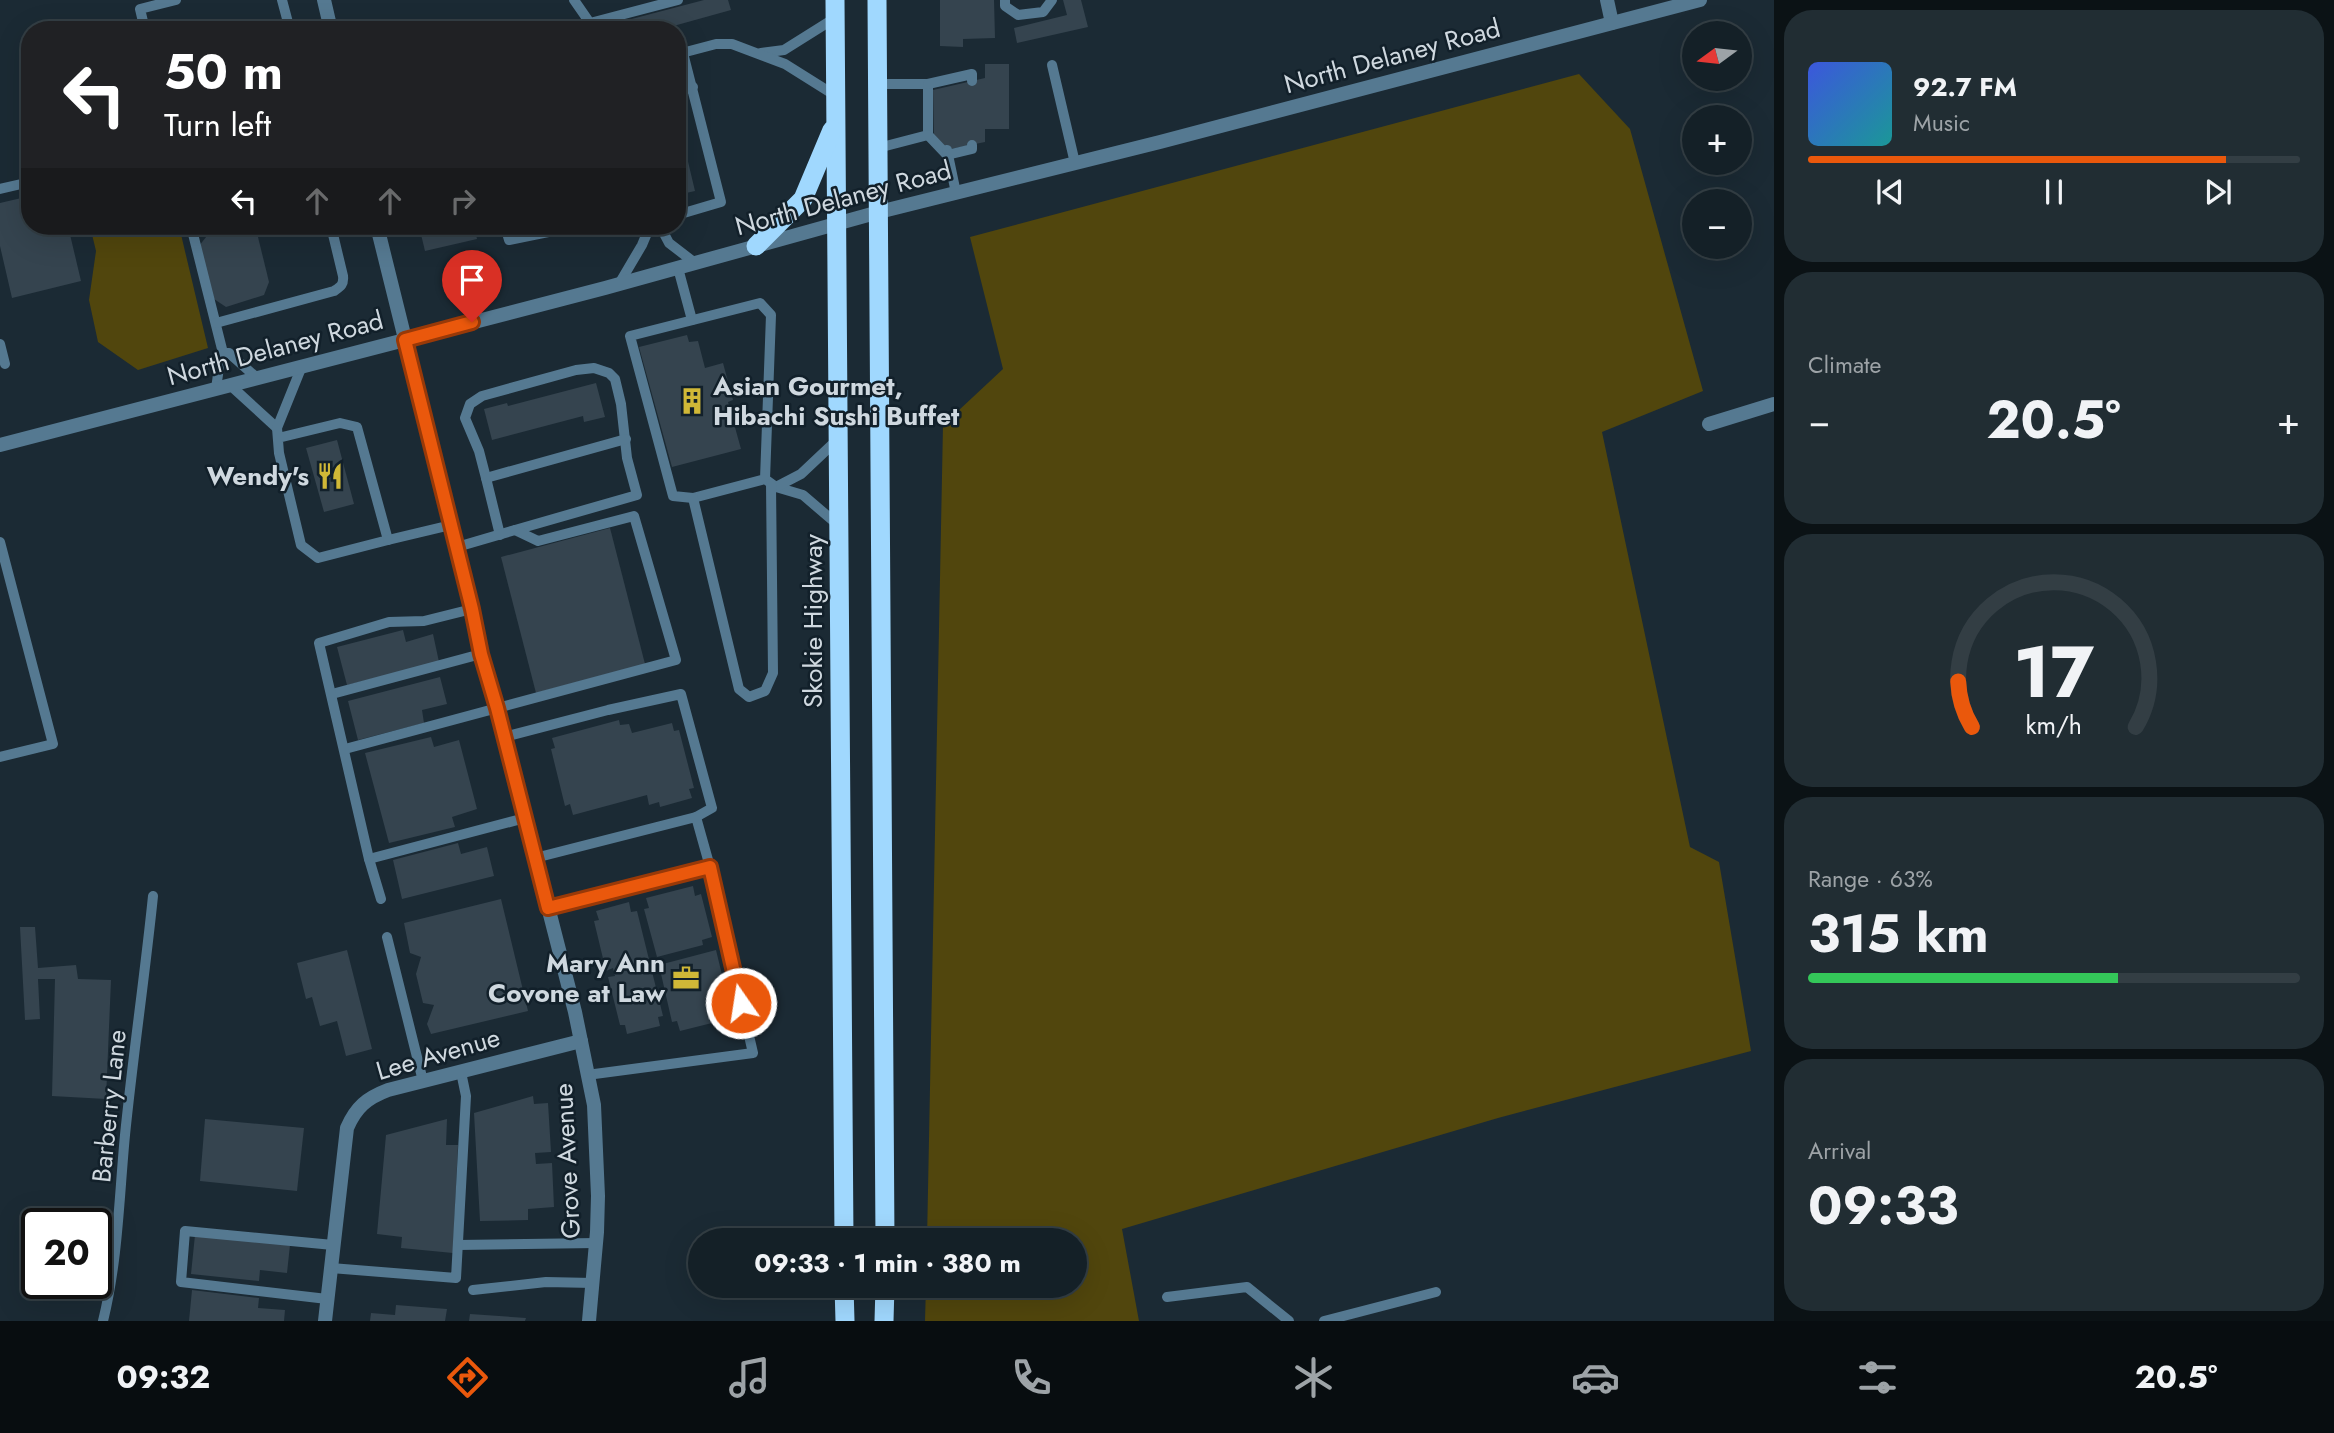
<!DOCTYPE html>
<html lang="en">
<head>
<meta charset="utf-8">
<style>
	:root { --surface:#142027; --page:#212d33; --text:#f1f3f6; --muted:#9da3a7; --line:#333e44; --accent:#ea580c }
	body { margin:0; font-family:Jost,sans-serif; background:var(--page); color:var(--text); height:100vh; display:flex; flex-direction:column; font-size:26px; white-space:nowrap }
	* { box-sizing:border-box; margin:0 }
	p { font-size:23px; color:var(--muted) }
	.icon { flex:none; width:38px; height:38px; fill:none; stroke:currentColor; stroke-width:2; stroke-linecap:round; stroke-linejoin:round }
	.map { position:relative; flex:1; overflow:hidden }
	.panel { display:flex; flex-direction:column; gap:10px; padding:10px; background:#0b1215; width:560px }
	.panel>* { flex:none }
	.hud { position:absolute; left:21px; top:21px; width:665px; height:214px; border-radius:28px; box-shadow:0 7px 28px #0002,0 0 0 2px var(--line); background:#202124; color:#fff; overflow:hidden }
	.needle { width:46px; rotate:255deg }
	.fabs { position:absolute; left:1682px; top:21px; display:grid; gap:14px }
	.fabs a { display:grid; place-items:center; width:70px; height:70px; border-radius:50%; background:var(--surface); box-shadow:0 7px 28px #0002,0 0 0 2px var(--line); font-size:35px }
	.speed { position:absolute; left:21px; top:1208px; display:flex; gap:14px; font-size:35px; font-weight:700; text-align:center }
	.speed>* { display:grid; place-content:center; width:91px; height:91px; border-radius:50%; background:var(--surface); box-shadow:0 7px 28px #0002,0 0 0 2px var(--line); line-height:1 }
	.speed .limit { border:4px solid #111; border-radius:10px; background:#fff; color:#111 }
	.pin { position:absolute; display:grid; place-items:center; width:60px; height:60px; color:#fff; margin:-72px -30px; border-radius:50% 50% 50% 0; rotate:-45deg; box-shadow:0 0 7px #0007 }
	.pin .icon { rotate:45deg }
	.me { position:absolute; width:77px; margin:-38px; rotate:347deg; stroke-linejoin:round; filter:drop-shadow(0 0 5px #0008) }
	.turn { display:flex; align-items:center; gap:24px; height:147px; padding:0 28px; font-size:32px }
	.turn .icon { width:91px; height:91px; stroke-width:2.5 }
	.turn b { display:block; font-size:49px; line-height:60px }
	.lanes { display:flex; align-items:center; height:66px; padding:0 28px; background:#0003; justify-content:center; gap:35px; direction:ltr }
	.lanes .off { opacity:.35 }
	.big { font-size:52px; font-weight:700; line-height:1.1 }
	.panel .card { flex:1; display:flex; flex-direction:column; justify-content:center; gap:10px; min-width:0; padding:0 24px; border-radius:28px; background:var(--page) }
	.panel .dial { align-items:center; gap:0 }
	.dial svg { height:182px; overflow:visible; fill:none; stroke:var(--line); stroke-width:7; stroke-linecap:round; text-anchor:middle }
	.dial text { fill:var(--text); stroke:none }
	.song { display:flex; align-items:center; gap:21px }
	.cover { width:84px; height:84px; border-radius:10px; background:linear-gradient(135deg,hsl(230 70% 55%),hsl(180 70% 35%)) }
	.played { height:7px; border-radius:4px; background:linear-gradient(90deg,var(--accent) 85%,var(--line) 85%) }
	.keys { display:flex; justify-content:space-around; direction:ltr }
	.heat { display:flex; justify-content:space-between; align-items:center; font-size:38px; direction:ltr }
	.charge { height:10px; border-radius:5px; background:linear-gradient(90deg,#34c759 63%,var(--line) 0) }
	.trip { position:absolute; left:688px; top:1228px; width:399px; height:70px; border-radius:35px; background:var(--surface); box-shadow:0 7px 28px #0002,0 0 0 2px var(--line); font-weight:700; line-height:70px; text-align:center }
	.tabs { display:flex; height:112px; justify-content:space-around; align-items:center; background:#080d10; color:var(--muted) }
	.tabs .icon { width:49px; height:49px }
	.tabs .on { color:var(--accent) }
	.tabs b { font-size:32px; color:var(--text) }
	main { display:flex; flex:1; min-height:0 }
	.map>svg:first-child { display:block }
	.green { fill:#51460d }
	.building { fill:#35444f }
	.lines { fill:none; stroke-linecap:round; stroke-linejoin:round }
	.service { stroke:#557991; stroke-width:10 }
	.minor { stroke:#557991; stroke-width:14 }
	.tertiary { stroke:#557991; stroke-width:14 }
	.trunk { stroke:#a0d8fe; stroke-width:19 }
	.route-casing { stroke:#983908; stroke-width:18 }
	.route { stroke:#ea580c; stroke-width:12 }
	.labels { text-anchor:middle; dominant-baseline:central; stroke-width:5; stroke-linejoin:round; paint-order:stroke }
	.street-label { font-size:26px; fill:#cfd8df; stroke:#12202a }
	.poi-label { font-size:26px; font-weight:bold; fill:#cfd8df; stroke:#12202a; text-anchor:end }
</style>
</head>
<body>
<main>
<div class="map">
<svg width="1774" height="1321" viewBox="0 0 1774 1321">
	<rect width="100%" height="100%" fill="#1b2a34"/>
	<g class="green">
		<polygon points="1579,74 1630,129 1703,391 1602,432 1690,847 1719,862 1751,1051 1498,1118 1122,1229 1139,1321 925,1321 926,1286 1074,1286 1074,1241 927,1241 943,425 1003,369 970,237"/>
		<polygon points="90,226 179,226 208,348 138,370 98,342 89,300 96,251"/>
	</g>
	<g class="building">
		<polygon points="704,0 728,0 731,10 659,30 605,30 605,26"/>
		<polygon points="940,0 994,0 995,38 963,39 963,47 940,46"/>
		<polygon points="1063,0 1081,0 1088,27 1017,43 1014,28 1067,15"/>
		<polygon points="985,64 1009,64 1009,129 985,129 985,142 946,150 934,137 933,90 985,78"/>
		<polygon points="677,132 683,149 685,149 695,191 677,195"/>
		<polygon points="30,196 30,226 68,226 81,281 12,298 0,246 0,203"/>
		<polygon points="419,226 474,226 477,239 425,251"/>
		<polygon points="250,228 257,233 269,282 264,295 226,307 211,297 199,246 210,232"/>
		<polygon points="687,335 689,342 698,341 705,368 723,363 733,400 728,402 741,449 672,467 639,347"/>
		<polygon points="596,383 605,417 584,422 583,416 492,440 484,409 507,403 508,406"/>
		<polygon points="337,440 354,504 324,512 306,448"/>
		<polygon points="610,528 645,664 536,693 501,557"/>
		<polygon points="403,630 406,642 433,634 439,662 347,685 337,647"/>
		<polygon points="440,677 447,704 422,710 424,723 358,740 348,701"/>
		<polygon points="619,720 620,725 629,724 632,733 672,723 674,731 679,730 694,788 689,789 692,798 660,807 659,802 649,805 647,795 573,815 570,804 565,806 551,749 555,748 552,738"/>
		<polygon points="431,737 434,747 459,740 477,809 452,817 455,827 389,843 365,753"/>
		<polygon points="458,843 461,854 487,847 494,876 402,899 393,860"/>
		<polygon points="693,886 695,896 701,894 712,937 702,940 703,945 657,957 644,909 649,908 646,898"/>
		<polygon points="501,899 528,1011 431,1034 427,1024 434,1005 423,1003 416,974 421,957 410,953 404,923"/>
		<polygon points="629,902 631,912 637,911 663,1016 658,1017 660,1026 627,1034 625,1025 620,1025 608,977 615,976 613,968 606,971 594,921 599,920 596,911"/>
		<polygon points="20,927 35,927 38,968 76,965 78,979 111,980 106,1099 52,1096 55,979 38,979 40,1019 25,1020"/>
		<polygon points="347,950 372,1049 346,1056 337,1021 320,1026 312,997 306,999 297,963"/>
		<polygon points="716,950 730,1008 726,1009 728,1019 680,1031 677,1021 672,1022 659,965"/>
		<polygon points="533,1096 534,1104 548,1103 551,1152 535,1153 536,1164 552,1163 554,1207 528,1209 528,1220 480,1221 474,1113"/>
		<polygon points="205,1119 304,1128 297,1191 200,1181"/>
		<polygon points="447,1119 446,1145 458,1145 453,1253 401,1248 402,1237 377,1234 386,1135"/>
		<polygon points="96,1235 109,1238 99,1275 96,1274"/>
		<polygon points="195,1235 290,1245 287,1273 260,1270 259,1281 191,1274"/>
		<polygon points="192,1290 259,1298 258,1308 285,1310 284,1321 189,1321"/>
		<polygon points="396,1305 447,1309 445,1321 370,1321 371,1313 395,1315"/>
		<polygon points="470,1314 526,1318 525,1321 469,1321"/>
	</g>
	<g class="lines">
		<g class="service">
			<polyline points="282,0 290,30"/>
			<polyline points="574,0 590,23 678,0"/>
			<polyline points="1005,0 1005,6 1018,15 1043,12 1052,0"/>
			<polyline points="145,30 140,9 176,0"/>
			<polyline points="266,30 288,25"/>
			<polyline points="761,53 784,50 835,18"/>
			<polyline points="678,54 716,44 732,44 785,64 836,96"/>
			<polyline points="1052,65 1075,163"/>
			<polyline points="878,84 928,84 928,135 947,155"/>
			<polyline points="928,84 972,74 972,81"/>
			<polyline points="677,92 693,87"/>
			<polyline points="878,148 928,135"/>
			<polyline points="947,150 956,193"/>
			<polyline points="947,155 972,149 972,145"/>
			<polyline points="0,189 30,182"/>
			<polyline points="677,215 721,202 683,53"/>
			<polyline points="191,226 223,353 220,360 216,389"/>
			<polyline points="505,226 509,240 558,230 557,226"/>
			<polyline points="660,226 669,243 695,263"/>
			<polyline points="678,268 692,320"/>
			<polyline points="619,284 642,245 650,226"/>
			<path d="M 216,323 L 334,291 C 340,287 344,285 343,276 L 331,226"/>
			<polyline points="0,344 5,364"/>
			<polyline points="223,353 229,353 257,378"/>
			<polyline points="230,385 277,428"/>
			<polyline points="278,438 340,423 357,427 388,540 318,558 301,545 279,453 277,428 302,366"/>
			<polyline points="486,478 479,451 465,418 470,404 482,396 576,370 594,368 609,373 615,379 621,404 627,458 637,495 515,530"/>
			<polyline points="765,479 693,498 673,496 630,336 760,303 771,315 765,479 776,487 803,495 838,525"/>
			<polyline points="776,487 801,474 836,441"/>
			<polyline points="693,498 739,689 749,697 765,691 773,673 771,484"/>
			<polyline points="500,535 486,478 626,439"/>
			<polyline points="388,540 451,525"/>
			<polyline points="332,694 481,654"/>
			<polyline points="504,737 608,710 681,694 712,808 696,817"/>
			<polyline points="345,749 676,660 634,516 538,541 515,530 457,547"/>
			<polyline points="0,757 53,744 0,542"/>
			<polyline points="535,858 696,817 710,867"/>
			<polyline points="369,859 525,818"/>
			<polyline points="381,899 369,859 319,643 389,622 424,621 472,609"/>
			<polyline points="548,908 710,867 753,1053 587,1075"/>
			<polyline points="387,937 423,1081"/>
			<polyline points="458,1245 596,1243"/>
			<polyline points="331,1268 456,1278 466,1096 461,1072"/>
			<polyline points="473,1290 546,1282 593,1283"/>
			<polyline points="1167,1297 1247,1287 1289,1321"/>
			<polyline points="327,1299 181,1282 185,1231 333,1245"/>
			<path d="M 103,1321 C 118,1260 119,1198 125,1135 C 133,1055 145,975 153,896"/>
			<polyline points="1324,1321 1436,1292"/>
		</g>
		<g class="minor">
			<polyline points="324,0 331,30"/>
			<polyline points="1607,0 1612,23"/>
			<polyline points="879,212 1160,142 1700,0"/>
			<polyline points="377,226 472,609 481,654 497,708 575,1012 594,1105 598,1196 597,1232 589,1321"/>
			<polyline points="1709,424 1774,404"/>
			<path d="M 325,1321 L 347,1128 C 356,1107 367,1098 388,1090 L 581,1041"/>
		</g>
		<polyline class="tertiary" points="0,445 605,288 879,212"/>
		<g class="trunk">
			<polyline points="835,0 844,1241"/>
			<polyline points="877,0 885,1241"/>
			<polyline points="756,246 803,199 832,130"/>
			<polyline points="844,1286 845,1321"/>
			<polyline points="884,1321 885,1286"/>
		</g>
	</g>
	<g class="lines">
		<defs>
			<polyline id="route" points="472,322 405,340 472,609 481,654 497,708 548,908 710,867 741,1003"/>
		</defs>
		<use href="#route" class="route-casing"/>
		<use href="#route" class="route"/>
	</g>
	<defs>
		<symbol id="building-bare" viewBox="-9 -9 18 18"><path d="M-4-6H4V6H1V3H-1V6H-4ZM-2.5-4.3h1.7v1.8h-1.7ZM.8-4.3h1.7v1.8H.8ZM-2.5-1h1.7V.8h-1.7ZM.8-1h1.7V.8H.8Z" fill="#d0b837" stroke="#12202a" stroke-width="2.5" paint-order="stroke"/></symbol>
		<symbol id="restaurant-bare" viewBox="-9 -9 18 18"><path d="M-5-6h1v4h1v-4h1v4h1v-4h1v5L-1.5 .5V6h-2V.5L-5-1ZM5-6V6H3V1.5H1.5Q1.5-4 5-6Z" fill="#d0b837" stroke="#12202a" stroke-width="2.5" paint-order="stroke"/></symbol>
		<symbol id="office-bare" viewBox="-9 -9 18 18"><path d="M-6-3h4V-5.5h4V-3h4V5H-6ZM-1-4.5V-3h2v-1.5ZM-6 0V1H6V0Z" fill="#d0b837" stroke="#12202a" stroke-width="2.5" paint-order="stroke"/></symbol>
	</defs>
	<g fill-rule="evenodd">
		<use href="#building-bare" x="673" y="382" width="38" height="38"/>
		<use href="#restaurant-bare" x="311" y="457" width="38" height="38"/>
		<use href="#office-bare" x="667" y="959" width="38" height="38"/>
	</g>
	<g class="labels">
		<g class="street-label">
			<text transform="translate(1392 56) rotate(-15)">North Delaney Road</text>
			<text transform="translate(843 198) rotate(-15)">North Delaney Road</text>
			<text transform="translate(275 348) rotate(-15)">North Delaney Road</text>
			<text transform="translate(813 621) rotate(-90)">Skokie Highway</text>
			<text transform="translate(438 1054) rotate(-16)">Lee Avenue</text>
			<text transform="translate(109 1106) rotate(-84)">Barberry Lane</text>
			<text transform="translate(567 1161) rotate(-93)">Grove Avenue</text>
		</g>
		<g class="poi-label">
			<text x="713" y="386" text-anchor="start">Asian Gourmet,<tspan x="713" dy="30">Hibachi Sushi Buffet</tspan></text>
			<text x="309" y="476">Wendy's</text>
			<text x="665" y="963">Mary Ann<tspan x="665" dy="30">Covone at Law</tspan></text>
		</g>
	</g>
</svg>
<div class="fabs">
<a><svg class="needle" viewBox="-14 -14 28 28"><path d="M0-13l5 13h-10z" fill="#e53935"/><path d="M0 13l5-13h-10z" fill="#9da3a7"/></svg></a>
<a>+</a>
<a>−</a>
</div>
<div class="speed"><div class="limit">20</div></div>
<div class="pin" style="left:472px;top:322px;background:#d93025"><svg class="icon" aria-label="arrive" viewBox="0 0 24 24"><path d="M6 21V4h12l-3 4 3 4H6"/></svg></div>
<svg class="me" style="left:741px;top:1003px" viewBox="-20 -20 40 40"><circle r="17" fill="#ea580c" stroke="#fff" stroke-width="3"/><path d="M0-11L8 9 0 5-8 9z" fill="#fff"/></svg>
<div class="trip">09:33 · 1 min · 380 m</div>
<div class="hud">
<div class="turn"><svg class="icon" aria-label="left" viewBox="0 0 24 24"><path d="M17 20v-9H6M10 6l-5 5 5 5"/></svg><div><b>50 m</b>Turn left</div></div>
<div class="lanes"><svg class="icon" aria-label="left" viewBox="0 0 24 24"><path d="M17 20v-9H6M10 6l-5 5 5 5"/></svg><svg class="icon off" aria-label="ahead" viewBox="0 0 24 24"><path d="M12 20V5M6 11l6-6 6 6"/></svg><svg class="icon off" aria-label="ahead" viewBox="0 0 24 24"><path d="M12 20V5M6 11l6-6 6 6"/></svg><svg class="icon off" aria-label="right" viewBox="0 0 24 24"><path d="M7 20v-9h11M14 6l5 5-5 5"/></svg></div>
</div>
</div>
<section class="panel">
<div class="card">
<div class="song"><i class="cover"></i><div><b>92.7 FM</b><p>Music</p></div></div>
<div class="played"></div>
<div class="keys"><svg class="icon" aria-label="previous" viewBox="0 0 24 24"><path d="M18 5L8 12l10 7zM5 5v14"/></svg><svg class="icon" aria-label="pause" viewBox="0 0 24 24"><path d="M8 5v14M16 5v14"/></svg><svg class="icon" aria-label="next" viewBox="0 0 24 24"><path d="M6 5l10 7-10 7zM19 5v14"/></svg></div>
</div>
<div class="card"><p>Climate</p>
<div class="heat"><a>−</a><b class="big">20.5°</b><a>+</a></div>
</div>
<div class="card dial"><svg viewBox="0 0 100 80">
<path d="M14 69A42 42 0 1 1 86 69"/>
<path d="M14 69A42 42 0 0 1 8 49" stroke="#ea580c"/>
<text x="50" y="56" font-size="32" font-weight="700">17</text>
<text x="50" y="72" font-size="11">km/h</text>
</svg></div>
<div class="card"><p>Range · 63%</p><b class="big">315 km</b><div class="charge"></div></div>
<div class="card"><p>Arrival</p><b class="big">09:33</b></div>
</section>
</main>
<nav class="tabs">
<b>09:32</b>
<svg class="icon on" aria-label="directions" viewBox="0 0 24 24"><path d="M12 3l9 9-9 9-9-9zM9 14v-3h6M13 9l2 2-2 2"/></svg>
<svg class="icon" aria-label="music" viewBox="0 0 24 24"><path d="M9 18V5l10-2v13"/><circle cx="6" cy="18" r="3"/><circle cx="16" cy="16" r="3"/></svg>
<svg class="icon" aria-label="phone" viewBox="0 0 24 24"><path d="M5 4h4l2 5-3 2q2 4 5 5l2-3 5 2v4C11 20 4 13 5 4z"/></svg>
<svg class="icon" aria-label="climate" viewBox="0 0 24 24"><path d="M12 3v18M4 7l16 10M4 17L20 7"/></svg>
<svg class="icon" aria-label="car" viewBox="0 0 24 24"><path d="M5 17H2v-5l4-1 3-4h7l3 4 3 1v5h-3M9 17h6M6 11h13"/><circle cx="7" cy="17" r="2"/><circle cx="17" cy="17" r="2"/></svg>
<svg class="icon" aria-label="filters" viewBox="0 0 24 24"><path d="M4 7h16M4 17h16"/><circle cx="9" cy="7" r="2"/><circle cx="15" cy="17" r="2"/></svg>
<b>20.5°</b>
</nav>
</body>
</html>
